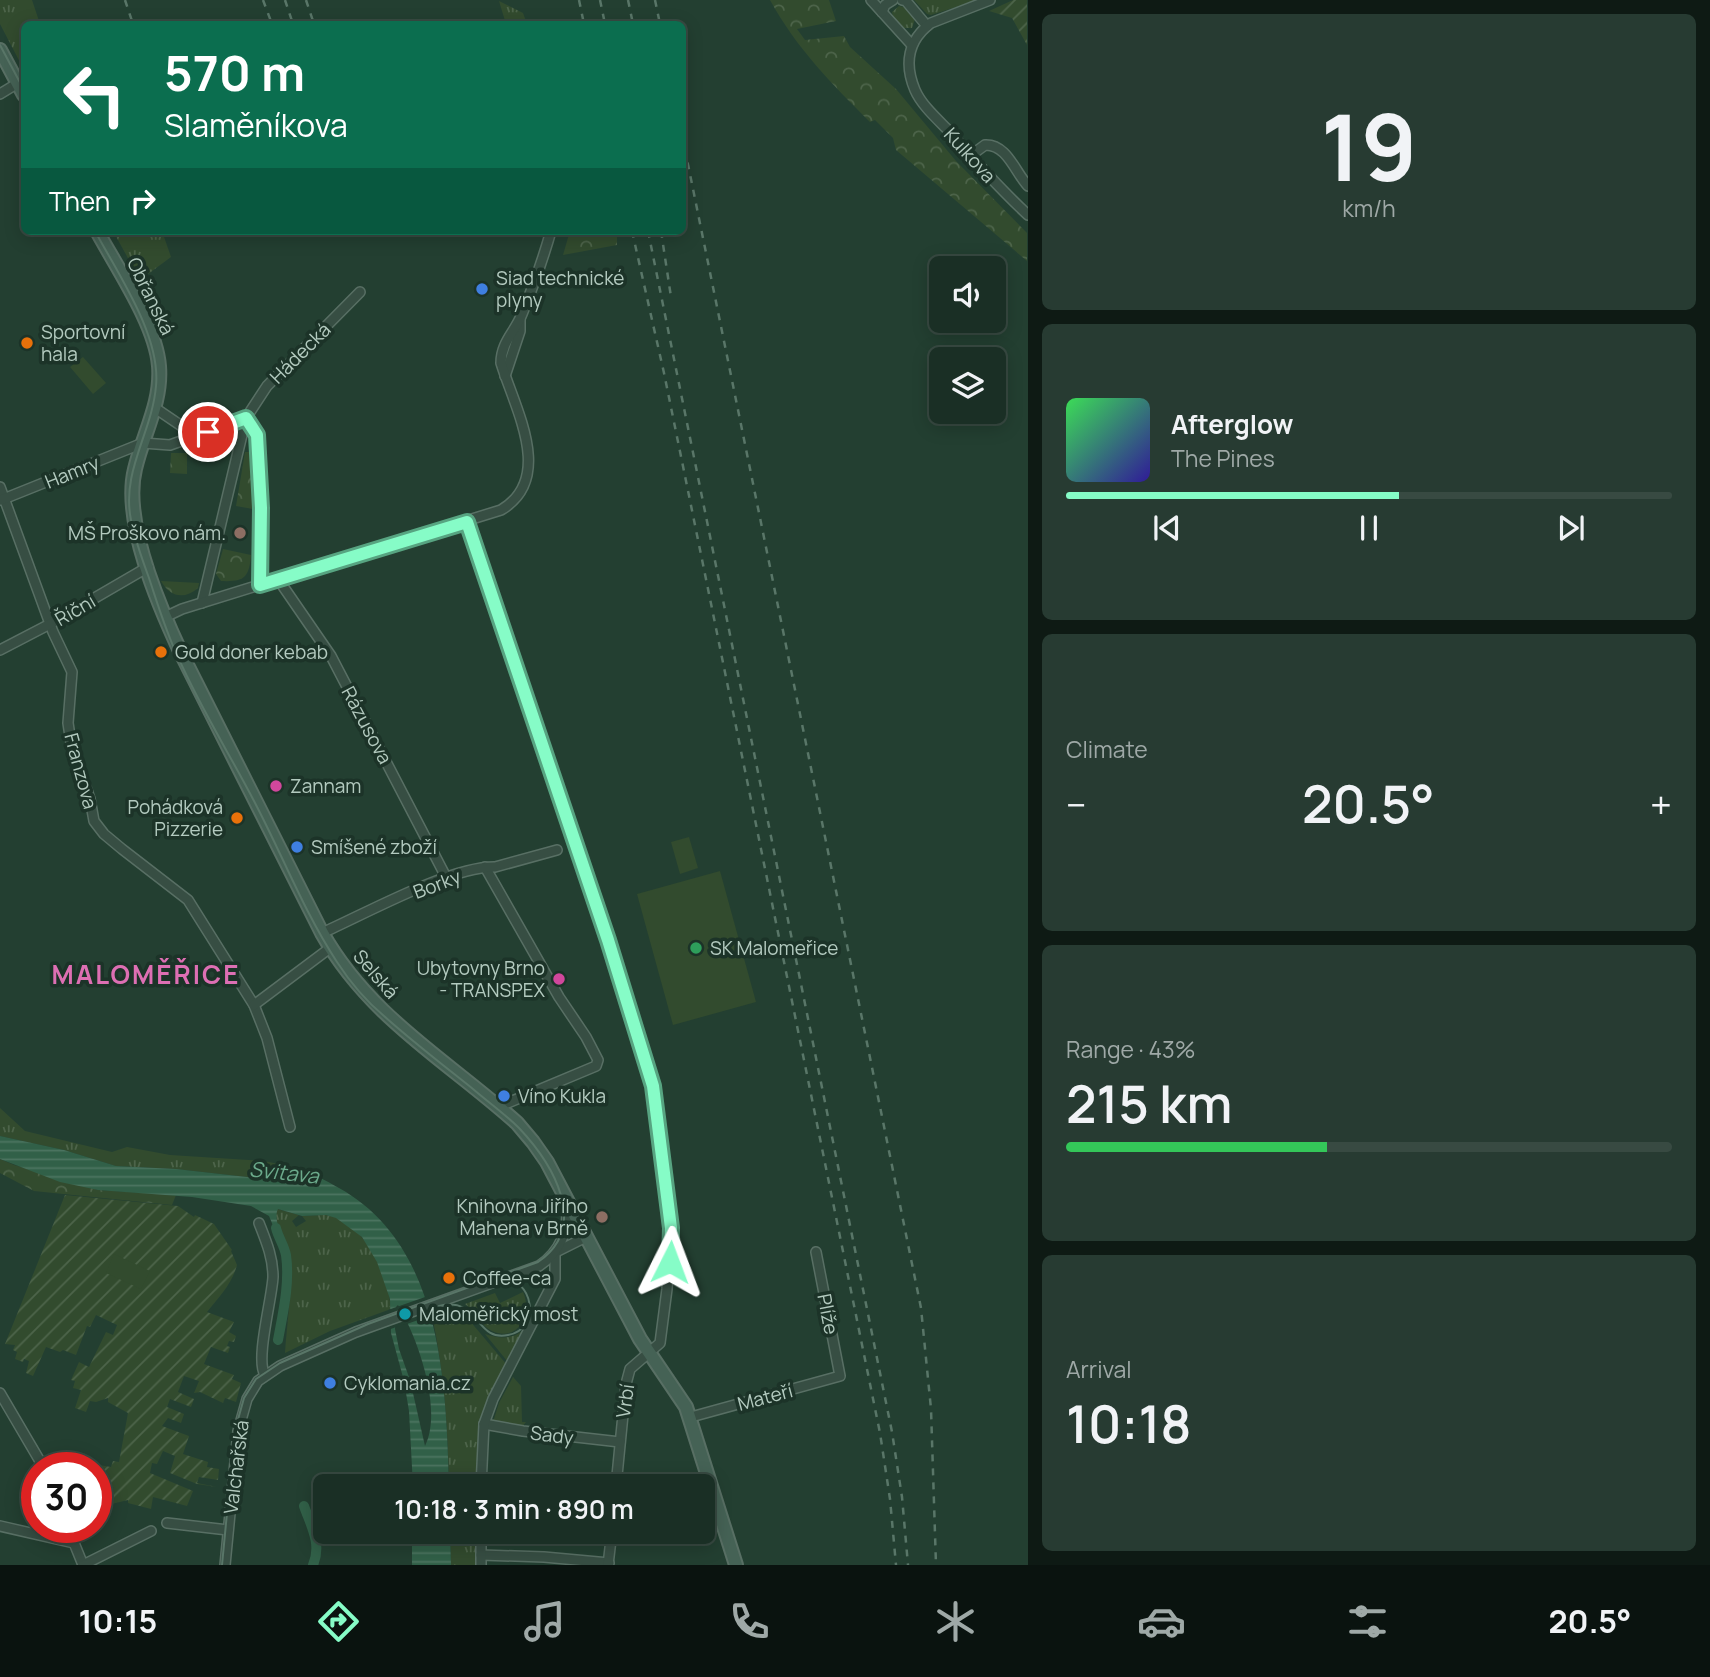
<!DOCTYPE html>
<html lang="en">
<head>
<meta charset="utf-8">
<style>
	:root { --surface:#1a2f25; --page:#273b32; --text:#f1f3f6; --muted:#9fa9a7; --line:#384a42; --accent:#86fcc7 }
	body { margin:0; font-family:Manrope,sans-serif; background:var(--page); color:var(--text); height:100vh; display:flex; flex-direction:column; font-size:26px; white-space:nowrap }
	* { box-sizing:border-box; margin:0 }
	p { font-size:23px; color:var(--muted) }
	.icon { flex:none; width:38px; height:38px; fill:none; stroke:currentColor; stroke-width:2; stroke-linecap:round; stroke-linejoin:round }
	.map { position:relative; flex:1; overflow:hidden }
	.drawer { display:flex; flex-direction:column; gap:14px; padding:14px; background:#0e1a14; width:682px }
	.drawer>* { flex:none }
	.hud { position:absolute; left:21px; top:21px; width:665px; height:214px; border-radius:10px; box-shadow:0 4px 18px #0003,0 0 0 2px var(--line); background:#0b6e4f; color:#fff; overflow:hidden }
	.controls { position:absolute; left:929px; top:256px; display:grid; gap:14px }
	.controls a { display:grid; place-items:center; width:77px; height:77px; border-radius:10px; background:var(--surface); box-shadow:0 4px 18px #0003,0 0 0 2px var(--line); font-size:35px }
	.speed { position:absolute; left:21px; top:1452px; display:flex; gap:14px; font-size:35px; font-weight:700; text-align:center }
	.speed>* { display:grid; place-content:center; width:91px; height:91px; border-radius:50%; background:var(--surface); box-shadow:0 4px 18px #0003,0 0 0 2px var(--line); line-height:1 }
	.speed .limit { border:10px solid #d22; background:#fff; color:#111 }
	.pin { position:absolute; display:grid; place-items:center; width:60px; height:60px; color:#fff; margin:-30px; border:4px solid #fff; border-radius:50%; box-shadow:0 2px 7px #0007 }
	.me { position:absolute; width:77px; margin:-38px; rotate:3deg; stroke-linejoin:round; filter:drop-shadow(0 0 5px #0008) }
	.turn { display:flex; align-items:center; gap:24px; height:147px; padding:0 28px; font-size:32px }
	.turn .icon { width:91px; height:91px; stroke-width:2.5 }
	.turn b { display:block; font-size:49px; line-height:60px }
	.then { display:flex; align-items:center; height:66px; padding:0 28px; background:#0003; gap:14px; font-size:26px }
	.big { font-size:52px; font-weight:600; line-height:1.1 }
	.drawer .card { flex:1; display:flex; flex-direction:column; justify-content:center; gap:10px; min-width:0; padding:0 24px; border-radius:10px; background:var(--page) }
	.drawer .dial { align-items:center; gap:0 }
	.dial b { font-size:91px; line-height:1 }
	.song { display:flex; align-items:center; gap:21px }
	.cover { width:84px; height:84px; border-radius:10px; background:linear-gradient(135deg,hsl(130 70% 55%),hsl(250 70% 35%)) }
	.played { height:7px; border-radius:4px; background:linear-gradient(90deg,var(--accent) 55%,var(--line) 55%) }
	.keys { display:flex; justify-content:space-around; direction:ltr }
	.heat { display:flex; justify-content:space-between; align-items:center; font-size:38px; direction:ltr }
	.charge { height:10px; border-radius:5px; background:linear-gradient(90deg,#34c759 43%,var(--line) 0) }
	.trip { position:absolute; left:313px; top:1474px; width:402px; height:70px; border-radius:10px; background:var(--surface); box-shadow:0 4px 18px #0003,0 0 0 2px var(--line); font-weight:600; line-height:70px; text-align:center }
	.dock { display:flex; height:112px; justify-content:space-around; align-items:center; background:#0a130f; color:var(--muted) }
	.dock .icon { width:49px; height:49px }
	.dock .current { color:var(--accent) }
	.dock b { font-size:32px; color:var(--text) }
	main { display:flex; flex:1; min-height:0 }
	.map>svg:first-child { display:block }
	.grass { fill:url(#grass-tufts) }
	.forest { fill:url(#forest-crowns) }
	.garden { fill:url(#garden-furrows) }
	.pitch { fill:#324b2e }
	.water { fill:url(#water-rules); fill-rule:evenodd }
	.pier { fill:#233f31 }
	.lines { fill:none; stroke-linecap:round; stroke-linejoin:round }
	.canal { stroke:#316048; stroke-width:10 }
	.minor-casing { stroke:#586f64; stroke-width:12 }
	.secondary-casing { stroke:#586f64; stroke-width:16 }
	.minor { stroke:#374e43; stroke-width:9 }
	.secondary { stroke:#456255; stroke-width:12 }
	.tram { stroke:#597668; stroke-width:2 }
	.rail { stroke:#597668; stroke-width:2.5; stroke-dasharray:7 7; stroke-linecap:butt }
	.route-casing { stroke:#57a481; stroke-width:18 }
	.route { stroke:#86fcc7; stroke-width:12 }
	.shop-dot { fill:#3f7fe0; stroke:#1c3328; stroke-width:2.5 }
	.food-dot { fill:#e8710a; stroke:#1c3328; stroke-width:2.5 }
	.education-dot { fill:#8d6e63; stroke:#1c3328; stroke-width:2.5 }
	.hotel-dot { fill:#d1479c; stroke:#1c3328; stroke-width:2.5 }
	.leisure-dot { fill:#2e9e5b; stroke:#1c3328; stroke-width:2.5 }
	.culture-dot { fill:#0f9aa8; stroke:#1c3328; stroke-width:2.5 }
	.labels { text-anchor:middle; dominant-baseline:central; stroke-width:7; stroke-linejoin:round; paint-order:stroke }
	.street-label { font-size:19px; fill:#b3cabf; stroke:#1c3328 }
	.poi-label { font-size:19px; fill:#b3cabf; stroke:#1c3328; text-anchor:start }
	.water-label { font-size:21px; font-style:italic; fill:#6baa8b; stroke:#1c3328 }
	.district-label { font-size:26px; font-weight:bold; letter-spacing:2px; fill:#dd6fb3; stroke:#1c3328 }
</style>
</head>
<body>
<main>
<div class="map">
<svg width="1028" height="1565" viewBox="0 0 1028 1565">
	<defs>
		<pattern id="grass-tufts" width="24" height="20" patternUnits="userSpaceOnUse" patternTransform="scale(1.75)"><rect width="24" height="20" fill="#324b2e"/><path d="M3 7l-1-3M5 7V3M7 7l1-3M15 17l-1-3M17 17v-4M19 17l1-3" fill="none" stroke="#4d644a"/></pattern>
		<pattern id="forest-crowns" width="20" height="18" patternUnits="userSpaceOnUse" patternTransform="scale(1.75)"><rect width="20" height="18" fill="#324b2e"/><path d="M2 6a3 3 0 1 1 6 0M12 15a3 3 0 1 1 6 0" fill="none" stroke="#4d644a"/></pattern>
		<pattern id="garden-furrows" width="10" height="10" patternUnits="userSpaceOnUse" patternTransform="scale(1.75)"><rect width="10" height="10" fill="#324b2e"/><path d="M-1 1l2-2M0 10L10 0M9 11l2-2" fill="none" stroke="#4d644a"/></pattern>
		<pattern id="water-rules" width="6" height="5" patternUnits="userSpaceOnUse" patternTransform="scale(1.75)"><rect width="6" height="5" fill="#316048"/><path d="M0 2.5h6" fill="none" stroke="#4c7561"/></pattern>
	</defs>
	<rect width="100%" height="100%" fill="#233f31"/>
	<g class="grass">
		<polygon points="0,0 32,0 40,24 24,24 24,70 0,24"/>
		<polygon points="914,0 978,0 931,15 927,14"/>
		<polygon points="499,1 523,13 527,24 506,24"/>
		<polygon points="899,6 904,7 915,19 912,28 902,28 893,17 892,12"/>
		<polygon points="113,231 162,231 171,257 140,280"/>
		<polygon points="0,1108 25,1131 112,1152 127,1147 170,1155 264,1161 293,1167 256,1178 176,1169 116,1166 64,1150 0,1136"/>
		<path d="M 277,1209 L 299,1215 L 292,1221 L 296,1227 L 306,1221 L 302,1216 C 313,1216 325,1213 335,1217 C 368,1230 388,1276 391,1309 L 330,1331 L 285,1353 C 287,1322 293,1287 289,1255 C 287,1239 272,1226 277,1209 Z"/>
		<path d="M 523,1292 C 533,1313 518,1343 492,1331 C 481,1326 475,1311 465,1304 L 495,1293 L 500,1303 Z"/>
		<path d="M 450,1310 L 464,1314 L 507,1365 C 481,1414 478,1430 478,1486 L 449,1486 C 448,1427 444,1372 432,1315 Z"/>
		<path d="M 528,1326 L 508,1362 L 485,1334 C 502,1339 514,1340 528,1326 Z"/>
		<polygon points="513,1377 521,1386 522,1422 526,1422 522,1427 490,1419 494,1419 499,1403"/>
		<polygon points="450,1531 478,1531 478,1565 451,1565"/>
	</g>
	<g class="forest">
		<path d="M 770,0 L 829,0 L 836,21 L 797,29 L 805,40 L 844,36 L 850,47 L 896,89 L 956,161 L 1027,233 L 1027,261 L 896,150 L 893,138 L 875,120 L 870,122 C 831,83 797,49 770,0 Z"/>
		<polygon points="570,231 617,231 617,245 563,255"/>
		<polygon points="245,452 252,452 253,509 236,506"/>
		<polygon points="171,453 187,453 187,474 170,473"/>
		<path d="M 223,549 L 251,555 C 249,578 244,582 221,581 L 216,574 Z"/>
		<path d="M 161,581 L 199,583 L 198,588 C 184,600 170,597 161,581 Z"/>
		<polygon points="0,1159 14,1165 98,1190 176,1195 172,1205 34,1191 0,1173"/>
	</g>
	<g class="garden">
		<polygon points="1013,0 1027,0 1027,45 1012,18 989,11"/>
		<path d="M 65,1195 L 178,1206 L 194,1217 L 195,1215 L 214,1224 L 232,1250 L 231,1251 L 237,1265 C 232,1284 219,1297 207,1312 L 234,1322 L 229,1332 L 236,1336 L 234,1342 L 229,1341 L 227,1346 L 230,1347 L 228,1353 L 211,1347 L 204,1364 L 234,1375 L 232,1379 L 241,1383 L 236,1402 L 225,1398 L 223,1403 L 200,1392 L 194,1393 L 199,1381 L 184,1376 L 178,1392 L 194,1399 L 191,1407 L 170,1399 L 167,1407 L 184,1414 L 181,1423 L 168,1418 L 162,1426 L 189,1436 L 183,1454 L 208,1462 L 207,1467 L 219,1469 L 218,1480 L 199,1477 L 197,1483 L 217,1487 L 197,1484 L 170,1473 L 175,1456 L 163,1451 L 157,1464 L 152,1463 L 150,1473 L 193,1491 L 187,1506 L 153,1497 L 151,1509 L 128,1503 L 128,1500 L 99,1507 L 99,1510 L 96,1511 L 96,1499 L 103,1469 L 99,1468 L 99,1465 L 111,1467 L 113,1461 L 119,1462 L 128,1413 L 108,1402 L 108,1398 L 96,1402 L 90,1401 L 86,1412 L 75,1408 L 81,1390 L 73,1388 L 75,1381 L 71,1380 L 79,1362 L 89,1367 L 106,1332 L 113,1335 L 117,1325 L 96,1315 L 90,1327 L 87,1326 L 76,1355 L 63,1350 L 60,1352 L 46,1347 L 33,1376 L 26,1373 L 29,1361 L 24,1359 L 23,1362 L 15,1359 L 17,1352 L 13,1350 L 15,1345 L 5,1344 Z"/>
	</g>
	<g class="pitch">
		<polygon points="83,357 106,383 93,394 70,367"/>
		<polygon points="689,837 698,868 680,874 671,842"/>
		<polygon points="720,871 756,1002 673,1025 637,894"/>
		<polygon points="114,1254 150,1271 141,1289 106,1273"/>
	</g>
	<g class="water">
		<path d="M 0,1136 L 64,1150 L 116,1166 L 176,1169 L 256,1178 L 261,1176 L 263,1173 C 274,1174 285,1166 295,1168 C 310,1171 326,1181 339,1188 C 442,1245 446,1382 449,1486 L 413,1486 L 409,1411 L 404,1381 L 391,1333 L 390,1299 L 377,1262 L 362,1237 L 336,1218 L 326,1215 L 302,1216 L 278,1209 C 274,1216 279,1231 283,1238 L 279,1240 L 269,1216 L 251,1206 L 192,1197 L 98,1190 L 60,1182 L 0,1159 ZM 398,1305 C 418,1338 443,1410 425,1446 L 410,1380 L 399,1349 L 395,1329 L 396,1307 Z"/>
		<polygon points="412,1531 450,1531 451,1565 412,1565"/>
	</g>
	<polygon class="pier" points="428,1296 435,1314 404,1325 399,1315 399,1326 388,1330 388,1310"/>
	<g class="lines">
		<g class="canal">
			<path d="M 276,1228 C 278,1237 284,1245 286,1255 C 290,1283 283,1313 278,1340"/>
			<path d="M 304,1506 C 311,1526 322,1544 313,1565"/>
		</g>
		<defs>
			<g id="minor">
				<polyline points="871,0 911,44"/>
				<polyline points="902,0 906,1 927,26"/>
				<path d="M 990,0 L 931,23 C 908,40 904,64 915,90 C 921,104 935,117 946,128 C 972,158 999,188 1028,215"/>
				<polyline points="882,12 885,5 893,0"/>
				<polyline points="0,94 18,83"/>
				<path d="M 970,156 L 985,145 C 1007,144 1015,172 1028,186"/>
				<polyline points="505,376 520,331 520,320"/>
				<polyline points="155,408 183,427 189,438"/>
				<polyline points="246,418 257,435 261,508 260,585"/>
				<polyline points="0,487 53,632 72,672 68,723 71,743 90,799 94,821 104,834 122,849 188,900 254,1005 267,1038 290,1127"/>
				<polyline points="1,500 143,443 170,445 246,418"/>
				<polyline points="467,522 602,923 656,1094 671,1228 667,1289 660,1343 630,1369 626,1384 616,1486"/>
				<polyline points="278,579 331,656 446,877"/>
				<polyline points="202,603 246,418 267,386 360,292"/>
				<path d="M 165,617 L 182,609 L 501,510 C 555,478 515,409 501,363 C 501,342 515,332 522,314 C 533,287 543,259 551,231"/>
				<polyline points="0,650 50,624 148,567"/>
				<polyline points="485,867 559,997 586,1037 598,1060 596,1066 498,1107"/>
				<path d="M 322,933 C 365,914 451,866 495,867 L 557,850"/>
				<polyline points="254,1005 330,948"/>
				<path d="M 259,1223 C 266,1241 273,1257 273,1277 C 272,1299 255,1360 265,1375"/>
				<polyline points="556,1252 586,1237"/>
				<polyline points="0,1393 44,1468"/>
				<polyline points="691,1417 840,1376 816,1252"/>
				<polyline points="484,1424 523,1431 620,1442"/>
				<polyline points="481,1486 484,1424 493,1399 555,1279 555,1253"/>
				<polyline points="167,1523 228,1530"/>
				<polyline points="0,1526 74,1543"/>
				<polyline points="68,1528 83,1565 151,1531"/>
				<polyline points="481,1555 544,1557 609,1563"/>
				<path d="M 225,1565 L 238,1431 L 247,1399 L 258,1381 L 280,1366 L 356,1332 L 539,1266 C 560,1252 570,1229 566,1204"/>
				<polyline points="481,1565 481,1531"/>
				<polyline points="608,1565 612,1531"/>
			</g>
			<g id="secondary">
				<polyline points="0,50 24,95"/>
				<path d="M 97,231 C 117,268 156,325 159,366 C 162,403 143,434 135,469 C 122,521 159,606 181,653 L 322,933 C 370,1018 447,1060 517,1123 L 533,1142 L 547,1162 L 640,1339 L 686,1407 L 736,1565"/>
			</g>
		</defs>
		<use href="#minor" class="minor-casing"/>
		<use href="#secondary" class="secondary-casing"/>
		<use href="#minor" class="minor"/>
		<use href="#secondary" class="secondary"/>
		<g class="tram">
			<polyline points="0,45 24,90"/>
			<path d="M 95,231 C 118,274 161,336 156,386 C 152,433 121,471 131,520 C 135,540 142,559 149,578 C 158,605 166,632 178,657 C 200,707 229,753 254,801 C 282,854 304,912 337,962 C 350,982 366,1001 384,1016 C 413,1042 443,1065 473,1089 C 488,1102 505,1114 519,1128 C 552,1163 591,1226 538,1262 L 368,1324 L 280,1363 L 256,1379 L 244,1398 L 235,1430 L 222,1565"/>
			<path d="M 439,1306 C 480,1296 475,1342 508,1335 C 542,1329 534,1277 500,1278"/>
		</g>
		<g class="rail">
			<polyline points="125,0 133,24"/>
			<polyline points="263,0 272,24"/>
			<polyline points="285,0 293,24"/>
			<polyline points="306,0 314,24"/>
			<polyline points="579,0 584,24"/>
			<polyline points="600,0 605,24"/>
			<polyline points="628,0 633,24"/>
			<polyline points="655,0 660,24"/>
			<polyline points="682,135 921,1308 931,1409 936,1565"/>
			<polyline points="632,231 664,373 880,1433 890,1499 896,1565"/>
			<polyline points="648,231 892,1432 902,1497 908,1565"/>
			<polyline points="661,231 671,297"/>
		</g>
	</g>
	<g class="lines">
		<defs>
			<polyline id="route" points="208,432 246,418 257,435 261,508 260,585 467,522 608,940 653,1086 671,1228 670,1262"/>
		</defs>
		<use href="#route" class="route-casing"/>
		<use href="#route" class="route"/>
	</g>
	<g class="shop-dot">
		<circle cx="482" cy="289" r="7"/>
		<circle cx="297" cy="847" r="7"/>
		<circle cx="504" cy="1096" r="7"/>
		<circle cx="330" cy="1383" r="7"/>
	</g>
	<g class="food-dot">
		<circle cx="27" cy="343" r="7"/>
		<circle cx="161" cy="652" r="7"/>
		<circle cx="237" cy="818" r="7"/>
		<circle cx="449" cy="1278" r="7"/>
	</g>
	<g class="education-dot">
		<circle cx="240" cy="533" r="7"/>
		<circle cx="602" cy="1217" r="7"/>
	</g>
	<g class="hotel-dot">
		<circle cx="276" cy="786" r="7"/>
		<circle cx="559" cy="979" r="7"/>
	</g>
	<circle class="leisure-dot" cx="696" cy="948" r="7"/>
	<circle class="culture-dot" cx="405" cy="1314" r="7"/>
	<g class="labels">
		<g class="street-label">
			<text transform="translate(970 155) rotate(48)">Kulkova</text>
			<text transform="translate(151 296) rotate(64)">Obřanská</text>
			<text transform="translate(300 353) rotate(-45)">Hádecká</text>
			<text transform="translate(72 472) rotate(-22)">Hamry</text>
			<text transform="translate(75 610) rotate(-30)">Říční</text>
			<text transform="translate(367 725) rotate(62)">Rázusova</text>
			<text transform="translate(81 771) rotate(75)">Franzova</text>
			<text transform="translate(437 884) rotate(-21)">Borky</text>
			<text transform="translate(376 974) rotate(49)">Selská</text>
			<text transform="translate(828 1314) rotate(79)">Plíže</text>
			<text transform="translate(765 1397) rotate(-15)">Mateří</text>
			<text transform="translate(625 1401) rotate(-82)">Vrbí</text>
			<text transform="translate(552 1435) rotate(7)">Sady</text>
			<text transform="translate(236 1467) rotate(-83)">Valchařská</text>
		</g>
		<g class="poi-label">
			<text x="496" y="278">Siad technické<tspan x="496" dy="22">plyny</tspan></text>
			<text x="41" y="332">Sportovní<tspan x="41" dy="22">hala</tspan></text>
			<text x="226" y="533" text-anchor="end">MŠ Proškovo nám.</text>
			<text x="175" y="652">Gold doner kebab</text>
			<text x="290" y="786">Zannam</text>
			<text x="223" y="807" text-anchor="end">Pohádková<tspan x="223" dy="22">Pizzerie</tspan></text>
			<text x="311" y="847">Smíšené zboží</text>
			<text x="710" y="948">SK Malomeřice</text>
			<text x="545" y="968" text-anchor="end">Ubytovny Brno<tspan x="545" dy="22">- TRANSPEX</tspan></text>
			<text x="518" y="1096">Víno Kukla</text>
			<text x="588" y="1206" text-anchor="end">Knihovna Jiřího<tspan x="588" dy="22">Mahena v Brně</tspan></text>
			<text x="463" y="1278">Coffee-ca</text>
			<text x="419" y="1314">Maloměřický most</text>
			<text x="344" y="1383">Cyklomania.cz</text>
		</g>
		<g class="water-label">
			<text transform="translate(284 1172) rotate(6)">Svitava</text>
		</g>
		<g class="district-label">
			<text x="146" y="974">MALOMĚŘICE</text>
		</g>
	</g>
</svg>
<div class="controls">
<a><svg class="icon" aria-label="sound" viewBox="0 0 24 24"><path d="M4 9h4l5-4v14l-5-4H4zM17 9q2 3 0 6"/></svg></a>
<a><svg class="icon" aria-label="layers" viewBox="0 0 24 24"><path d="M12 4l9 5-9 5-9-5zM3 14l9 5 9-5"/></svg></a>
</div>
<div class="speed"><div class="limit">30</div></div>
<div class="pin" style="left:208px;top:432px;background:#d93025"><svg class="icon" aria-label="arrive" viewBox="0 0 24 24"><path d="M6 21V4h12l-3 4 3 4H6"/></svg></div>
<svg class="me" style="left:670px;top:1262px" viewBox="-20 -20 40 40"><path d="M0-17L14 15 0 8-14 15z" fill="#86fcc7" stroke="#fff" stroke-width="4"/></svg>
<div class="trip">10:18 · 3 min · 890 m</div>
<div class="hud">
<div class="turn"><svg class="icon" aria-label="left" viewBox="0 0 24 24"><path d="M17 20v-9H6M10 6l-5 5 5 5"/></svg><div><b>570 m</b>Slaměníkova</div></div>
<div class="then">Then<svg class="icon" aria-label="right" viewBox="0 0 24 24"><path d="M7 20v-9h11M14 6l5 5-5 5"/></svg></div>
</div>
</div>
<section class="drawer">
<div class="card dial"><b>19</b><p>km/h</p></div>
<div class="card">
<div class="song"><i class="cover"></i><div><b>Afterglow</b><p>The Pines</p></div></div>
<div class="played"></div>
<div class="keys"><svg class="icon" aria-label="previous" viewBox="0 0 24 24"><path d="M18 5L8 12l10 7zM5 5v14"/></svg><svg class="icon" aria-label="pause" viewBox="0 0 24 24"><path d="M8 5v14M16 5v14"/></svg><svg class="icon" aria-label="next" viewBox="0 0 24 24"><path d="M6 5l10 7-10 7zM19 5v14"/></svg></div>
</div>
<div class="card"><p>Climate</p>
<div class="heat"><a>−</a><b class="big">20.5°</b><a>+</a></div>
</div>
<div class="card"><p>Range · 43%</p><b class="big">215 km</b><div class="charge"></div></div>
<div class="card"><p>Arrival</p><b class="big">10:18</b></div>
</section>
</main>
<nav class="dock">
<b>10:15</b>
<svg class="icon current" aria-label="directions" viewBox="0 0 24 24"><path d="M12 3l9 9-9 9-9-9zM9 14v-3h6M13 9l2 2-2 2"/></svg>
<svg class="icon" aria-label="music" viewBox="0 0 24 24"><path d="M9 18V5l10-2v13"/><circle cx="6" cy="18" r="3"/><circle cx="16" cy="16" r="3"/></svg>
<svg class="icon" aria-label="phone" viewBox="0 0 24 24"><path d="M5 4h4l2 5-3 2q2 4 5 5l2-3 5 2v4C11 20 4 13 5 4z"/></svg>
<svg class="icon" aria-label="climate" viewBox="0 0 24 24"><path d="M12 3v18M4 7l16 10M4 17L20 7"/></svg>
<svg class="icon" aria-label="car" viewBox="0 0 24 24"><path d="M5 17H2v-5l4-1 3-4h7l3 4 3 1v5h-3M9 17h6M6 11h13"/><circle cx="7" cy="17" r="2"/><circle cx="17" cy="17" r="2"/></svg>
<svg class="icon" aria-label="filters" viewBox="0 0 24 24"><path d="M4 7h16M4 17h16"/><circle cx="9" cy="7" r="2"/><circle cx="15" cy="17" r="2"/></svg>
<b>20.5°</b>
</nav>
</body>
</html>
